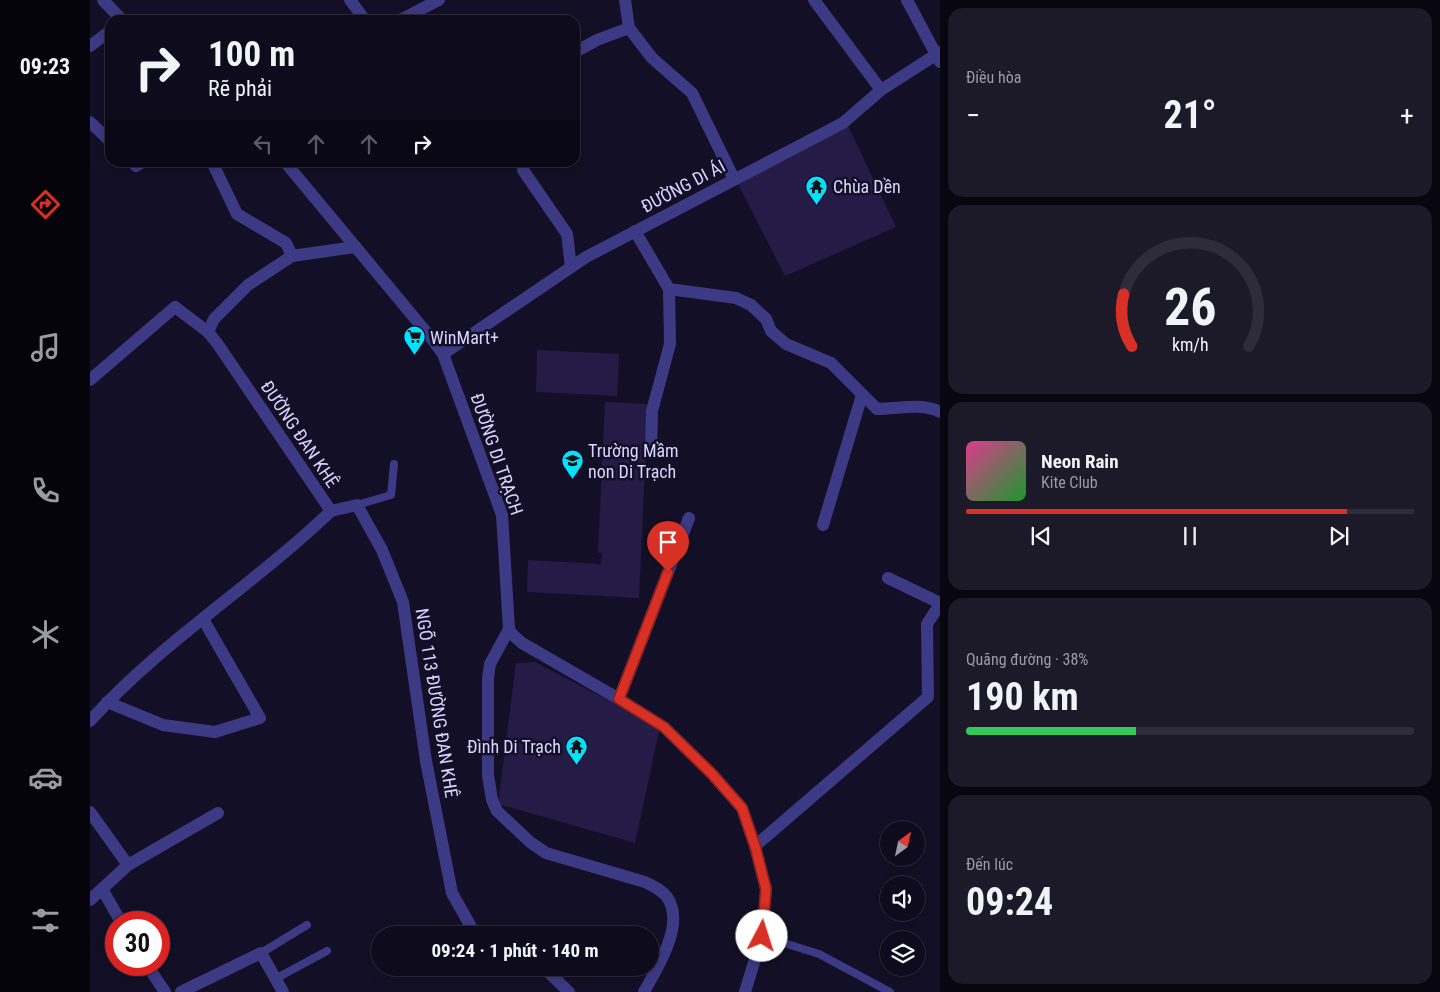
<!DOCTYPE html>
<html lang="vi">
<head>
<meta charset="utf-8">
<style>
	:root { --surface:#0e0b1c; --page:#1c1929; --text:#f1f3f6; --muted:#9b9ba3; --line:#2e2b3b; --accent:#d93025 }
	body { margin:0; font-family:"Roboto Condensed",sans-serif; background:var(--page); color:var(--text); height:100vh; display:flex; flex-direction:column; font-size:19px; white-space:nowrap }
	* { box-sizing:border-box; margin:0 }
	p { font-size:16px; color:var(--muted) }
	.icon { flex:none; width:28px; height:28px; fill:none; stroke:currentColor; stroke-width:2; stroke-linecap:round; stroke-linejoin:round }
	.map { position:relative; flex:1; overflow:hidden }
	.sheet { display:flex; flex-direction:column; gap:8px; padding:8px; background:#08060f; width:500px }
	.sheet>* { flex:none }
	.guide { position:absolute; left:15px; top:15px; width:475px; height:152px; border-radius:15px; box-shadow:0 2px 12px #0003,0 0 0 1px var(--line); background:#0e0b1c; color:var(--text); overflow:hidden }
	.needle { width:32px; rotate:33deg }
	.buttons { position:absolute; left:790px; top:821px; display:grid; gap:10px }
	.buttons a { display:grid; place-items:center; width:45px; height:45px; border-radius:50%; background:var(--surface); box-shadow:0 2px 12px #0003,0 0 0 1px var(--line); font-size:25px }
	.speed { position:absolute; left:15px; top:911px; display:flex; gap:10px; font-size:25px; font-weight:700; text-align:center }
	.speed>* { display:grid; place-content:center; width:65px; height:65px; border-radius:50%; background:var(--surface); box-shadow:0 2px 12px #0003,0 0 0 1px var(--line); line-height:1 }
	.speed .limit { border:8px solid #d22; background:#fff; color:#111 }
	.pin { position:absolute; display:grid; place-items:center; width:42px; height:42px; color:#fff; margin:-51px -21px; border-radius:50% 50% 50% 0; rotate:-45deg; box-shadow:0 0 5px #0007 }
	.pin .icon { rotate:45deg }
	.me { position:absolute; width:55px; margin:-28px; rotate:5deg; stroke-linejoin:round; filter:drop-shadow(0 0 4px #0008) }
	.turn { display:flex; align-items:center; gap:18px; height:105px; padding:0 20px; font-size:22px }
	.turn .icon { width:65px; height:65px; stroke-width:2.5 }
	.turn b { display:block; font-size:35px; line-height:42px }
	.lanes { display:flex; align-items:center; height:48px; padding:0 20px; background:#0003; justify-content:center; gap:25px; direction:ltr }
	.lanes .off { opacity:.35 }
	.big { font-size:38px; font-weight:700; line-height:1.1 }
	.sheet .card { flex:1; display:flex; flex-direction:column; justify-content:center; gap:8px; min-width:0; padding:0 18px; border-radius:15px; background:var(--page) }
	.sheet .dial { align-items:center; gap:0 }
	.dial svg { height:130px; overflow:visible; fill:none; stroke:var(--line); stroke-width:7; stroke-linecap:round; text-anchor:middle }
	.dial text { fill:var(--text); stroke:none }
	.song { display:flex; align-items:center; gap:15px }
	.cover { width:60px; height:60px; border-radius:8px; background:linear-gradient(135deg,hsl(330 70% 55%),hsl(130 70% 35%)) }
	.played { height:5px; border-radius:2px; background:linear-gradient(90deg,var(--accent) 85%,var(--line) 85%) }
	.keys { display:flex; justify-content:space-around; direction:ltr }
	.heat { display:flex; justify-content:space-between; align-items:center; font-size:28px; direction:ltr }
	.charge { height:8px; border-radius:4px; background:linear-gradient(90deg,#34c759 38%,var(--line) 0) }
	.trip { position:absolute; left:281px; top:926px; width:288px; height:50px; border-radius:25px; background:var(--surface); box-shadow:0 2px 12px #0003,0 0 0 1px var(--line); font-weight:700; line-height:50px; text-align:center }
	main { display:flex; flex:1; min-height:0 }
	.dock { display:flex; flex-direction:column; width:90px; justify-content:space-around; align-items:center; background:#06040b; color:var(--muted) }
	.dock .icon { width:35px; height:35px }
	.dock .current { color:var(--accent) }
	.dock b { font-size:22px; color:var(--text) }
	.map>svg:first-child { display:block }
	.building { fill:#241b47 }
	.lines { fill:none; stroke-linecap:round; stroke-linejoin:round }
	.lane { stroke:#3d3a85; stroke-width:8 }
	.street { stroke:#3d3a85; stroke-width:12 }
	.route-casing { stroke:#8d1f18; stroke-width:12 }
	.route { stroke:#d93025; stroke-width:9 }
	.labels { text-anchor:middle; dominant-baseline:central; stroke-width:5; stroke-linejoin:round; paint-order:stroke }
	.street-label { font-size:18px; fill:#d9d4ff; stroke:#130f26 }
	.poi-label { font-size:18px; fill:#d9d4ff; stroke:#130f26; text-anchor:start }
</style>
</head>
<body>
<main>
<nav class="dock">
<b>09:23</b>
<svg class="icon current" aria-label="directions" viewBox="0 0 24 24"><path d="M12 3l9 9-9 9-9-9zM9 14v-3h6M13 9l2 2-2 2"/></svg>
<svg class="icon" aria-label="music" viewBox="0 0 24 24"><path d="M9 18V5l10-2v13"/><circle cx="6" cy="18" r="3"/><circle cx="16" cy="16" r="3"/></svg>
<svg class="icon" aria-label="phone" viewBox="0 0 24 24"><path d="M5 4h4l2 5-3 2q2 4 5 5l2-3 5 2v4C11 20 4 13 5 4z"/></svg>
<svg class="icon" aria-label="climate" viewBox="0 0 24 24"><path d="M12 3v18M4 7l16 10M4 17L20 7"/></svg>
<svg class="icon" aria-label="car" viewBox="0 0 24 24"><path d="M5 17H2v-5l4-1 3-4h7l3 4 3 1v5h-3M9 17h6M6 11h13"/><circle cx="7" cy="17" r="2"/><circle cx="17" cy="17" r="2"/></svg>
<svg class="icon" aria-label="filters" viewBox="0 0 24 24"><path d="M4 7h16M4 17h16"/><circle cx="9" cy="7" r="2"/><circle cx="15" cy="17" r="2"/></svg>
</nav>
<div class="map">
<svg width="850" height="992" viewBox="0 0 850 992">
	<rect width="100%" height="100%" fill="#130f26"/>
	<g class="building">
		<polygon points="753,115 806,227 695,276 647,182"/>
		<polygon points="447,350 529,354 527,396 446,392"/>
		<polygon points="515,402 558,404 549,598 437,592 438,560 511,564 512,553 508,553"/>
		<polygon points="445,662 570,727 545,843 408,804 426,663"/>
	</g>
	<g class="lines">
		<g class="lane">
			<polyline points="267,505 301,495 304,464"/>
			<polyline points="672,936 729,954 800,992"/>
			<polyline points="171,953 217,925"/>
			<polyline points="185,979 237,951"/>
		</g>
		<g class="street">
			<polyline points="13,0 32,20"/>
			<polyline points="260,0 275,20"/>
			<polyline points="535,0 539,28 562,58 602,93 644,179"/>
			<polyline points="724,0 791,90"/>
			<polyline points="817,0 850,62"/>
			<polyline points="310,20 349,0"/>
			<polyline points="0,46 20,31"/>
			<polyline points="485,52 507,40 539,28"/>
			<polyline points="0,122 20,141"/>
			<polyline points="42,162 46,166 52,162"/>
			<polyline points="122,162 147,214 196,243 202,256"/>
			<polyline points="195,162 342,339 353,354 412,515 419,629 423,635 432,643 529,699 574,727 622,774 652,808 665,846 676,889 672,936 655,992"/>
			<polyline points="433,170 477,234 481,267"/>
			<path d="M 545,231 L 579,289 L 646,298 L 661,305 L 676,319 L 681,331 L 696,344 L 741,363 L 787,409 C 808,409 831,402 850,412"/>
			<polyline points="118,332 124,319 158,285 202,256 265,247"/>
			<polyline points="353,354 496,257 753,123 791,90 850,52"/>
			<polyline points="0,380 85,307 118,332 127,343 241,511"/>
			<polyline points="561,452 562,411 580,344 579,289"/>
			<polyline points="241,511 267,505 292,550 313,602 336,761 362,893 385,934 387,935"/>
			<polyline points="733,525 772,395"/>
			<polyline points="798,578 850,603"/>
			<path d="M 419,629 L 400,664 L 398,678 L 398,775 L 402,800 L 407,811 L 440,842 L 456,853 L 555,882 C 563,886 572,890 577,897 C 596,924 567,968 554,992"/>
			<polyline points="529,699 599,518"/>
			<polyline points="17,702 73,725 125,732 170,718 113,619"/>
			<path d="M 0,721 C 71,642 164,585 241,511"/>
			<polyline points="0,812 38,865"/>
			<polyline points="665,846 838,697 837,624 850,604"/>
			<polyline points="12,889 31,922"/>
			<polyline points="0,900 38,865 128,813"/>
			<polyline points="57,965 75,992"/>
			<polyline points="454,968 479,992"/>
			<polyline points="91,992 171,953 193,992"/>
		</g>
	</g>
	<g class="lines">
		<defs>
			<polyline id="route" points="578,572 529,699 574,727 622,774 652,808 665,846 676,889 672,936"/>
		</defs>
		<use href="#route" class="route-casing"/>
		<use href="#route" class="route"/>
	</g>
	<defs>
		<symbol id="temple-pin" viewBox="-11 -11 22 30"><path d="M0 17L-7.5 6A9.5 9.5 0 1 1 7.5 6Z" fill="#00e5ff" stroke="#130f26"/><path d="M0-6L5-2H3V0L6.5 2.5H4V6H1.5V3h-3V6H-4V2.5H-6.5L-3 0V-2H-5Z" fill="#111"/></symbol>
		<symbol id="supermarket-pin" viewBox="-11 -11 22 30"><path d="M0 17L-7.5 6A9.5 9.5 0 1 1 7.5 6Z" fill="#00e5ff" stroke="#130f26"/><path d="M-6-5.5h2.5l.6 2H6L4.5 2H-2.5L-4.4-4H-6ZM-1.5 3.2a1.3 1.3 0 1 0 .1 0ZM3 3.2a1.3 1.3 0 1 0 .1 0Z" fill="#111"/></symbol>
		<symbol id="school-pin" viewBox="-11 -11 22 30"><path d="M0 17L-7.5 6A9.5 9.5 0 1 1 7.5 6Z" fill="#00e5ff" stroke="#130f26"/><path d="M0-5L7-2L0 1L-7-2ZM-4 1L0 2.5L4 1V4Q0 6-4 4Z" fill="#111"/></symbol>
	</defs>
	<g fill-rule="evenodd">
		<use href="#temple-pin" x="714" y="174" width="25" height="34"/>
		<use href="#supermarket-pin" x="312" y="324" width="25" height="34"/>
		<use href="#school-pin" x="470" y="448" width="25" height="34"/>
		<use href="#temple-pin" x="474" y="734" width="25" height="34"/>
	</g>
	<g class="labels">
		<g class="street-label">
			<text transform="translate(593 186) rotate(-28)">ĐƯỜNG DI ÁI</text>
			<text transform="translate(210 434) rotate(56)">ĐƯỜNG ĐAN KHÊ</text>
			<text transform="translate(407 454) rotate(71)">ĐƯỜNG DI TRẠCH</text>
			<text transform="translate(347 703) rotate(81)">NGÕ 113 ĐƯỜNG ĐAN KHÊ</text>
		</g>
		<g class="poi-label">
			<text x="743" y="186">Chùa Dền</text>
			<text x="340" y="337">WinMart+</text>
			<text x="498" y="450">Trường Mầm<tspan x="498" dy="21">non Di Trạch</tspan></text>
			<text x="471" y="746" text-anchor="end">Đình Di Trạch</text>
		</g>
	</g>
</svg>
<div class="buttons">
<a><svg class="needle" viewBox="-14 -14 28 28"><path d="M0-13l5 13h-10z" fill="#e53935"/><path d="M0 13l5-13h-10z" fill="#9b9ba3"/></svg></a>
<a><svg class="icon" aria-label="sound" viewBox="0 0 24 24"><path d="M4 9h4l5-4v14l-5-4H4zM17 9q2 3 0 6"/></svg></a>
<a><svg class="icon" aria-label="layers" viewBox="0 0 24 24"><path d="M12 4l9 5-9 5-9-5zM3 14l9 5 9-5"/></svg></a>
</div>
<div class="speed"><div class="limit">30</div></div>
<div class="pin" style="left:578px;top:572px;background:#d93025"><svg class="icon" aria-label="arrive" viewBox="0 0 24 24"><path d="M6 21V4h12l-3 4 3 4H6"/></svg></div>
<svg class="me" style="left:672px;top:936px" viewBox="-20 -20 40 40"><circle r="19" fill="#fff"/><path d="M0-13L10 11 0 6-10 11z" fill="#d93025"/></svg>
<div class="trip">09:24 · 1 phút · 140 m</div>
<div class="guide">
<div class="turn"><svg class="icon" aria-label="right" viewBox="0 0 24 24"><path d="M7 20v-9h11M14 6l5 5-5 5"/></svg><div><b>100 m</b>Rẽ phải</div></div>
<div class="lanes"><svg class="icon off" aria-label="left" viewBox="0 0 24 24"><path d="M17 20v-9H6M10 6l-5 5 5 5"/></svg><svg class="icon off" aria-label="ahead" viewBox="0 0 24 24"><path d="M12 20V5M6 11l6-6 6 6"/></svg><svg class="icon off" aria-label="ahead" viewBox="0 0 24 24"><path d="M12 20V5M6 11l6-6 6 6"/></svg><svg class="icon" aria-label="right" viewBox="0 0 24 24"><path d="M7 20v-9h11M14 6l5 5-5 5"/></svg></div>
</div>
</div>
<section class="sheet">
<div class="card"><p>Điều hòa</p>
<div class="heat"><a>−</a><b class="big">21°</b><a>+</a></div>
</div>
<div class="card dial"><svg viewBox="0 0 100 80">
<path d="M14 69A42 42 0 1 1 86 69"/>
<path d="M14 69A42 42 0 0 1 9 37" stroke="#d93025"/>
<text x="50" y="56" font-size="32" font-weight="700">26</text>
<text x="50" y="72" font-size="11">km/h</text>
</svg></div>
<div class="card">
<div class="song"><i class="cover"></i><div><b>Neon Rain</b><p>Kite Club</p></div></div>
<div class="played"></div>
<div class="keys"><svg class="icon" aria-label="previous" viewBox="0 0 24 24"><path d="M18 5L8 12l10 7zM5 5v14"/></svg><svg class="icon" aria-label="pause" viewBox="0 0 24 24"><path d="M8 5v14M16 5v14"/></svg><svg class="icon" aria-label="next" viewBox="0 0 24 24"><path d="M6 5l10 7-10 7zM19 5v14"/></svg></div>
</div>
<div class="card"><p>Quãng đường · 38%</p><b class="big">190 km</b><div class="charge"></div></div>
<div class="card"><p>Đến lúc</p><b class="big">09:24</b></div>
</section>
</main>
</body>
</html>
